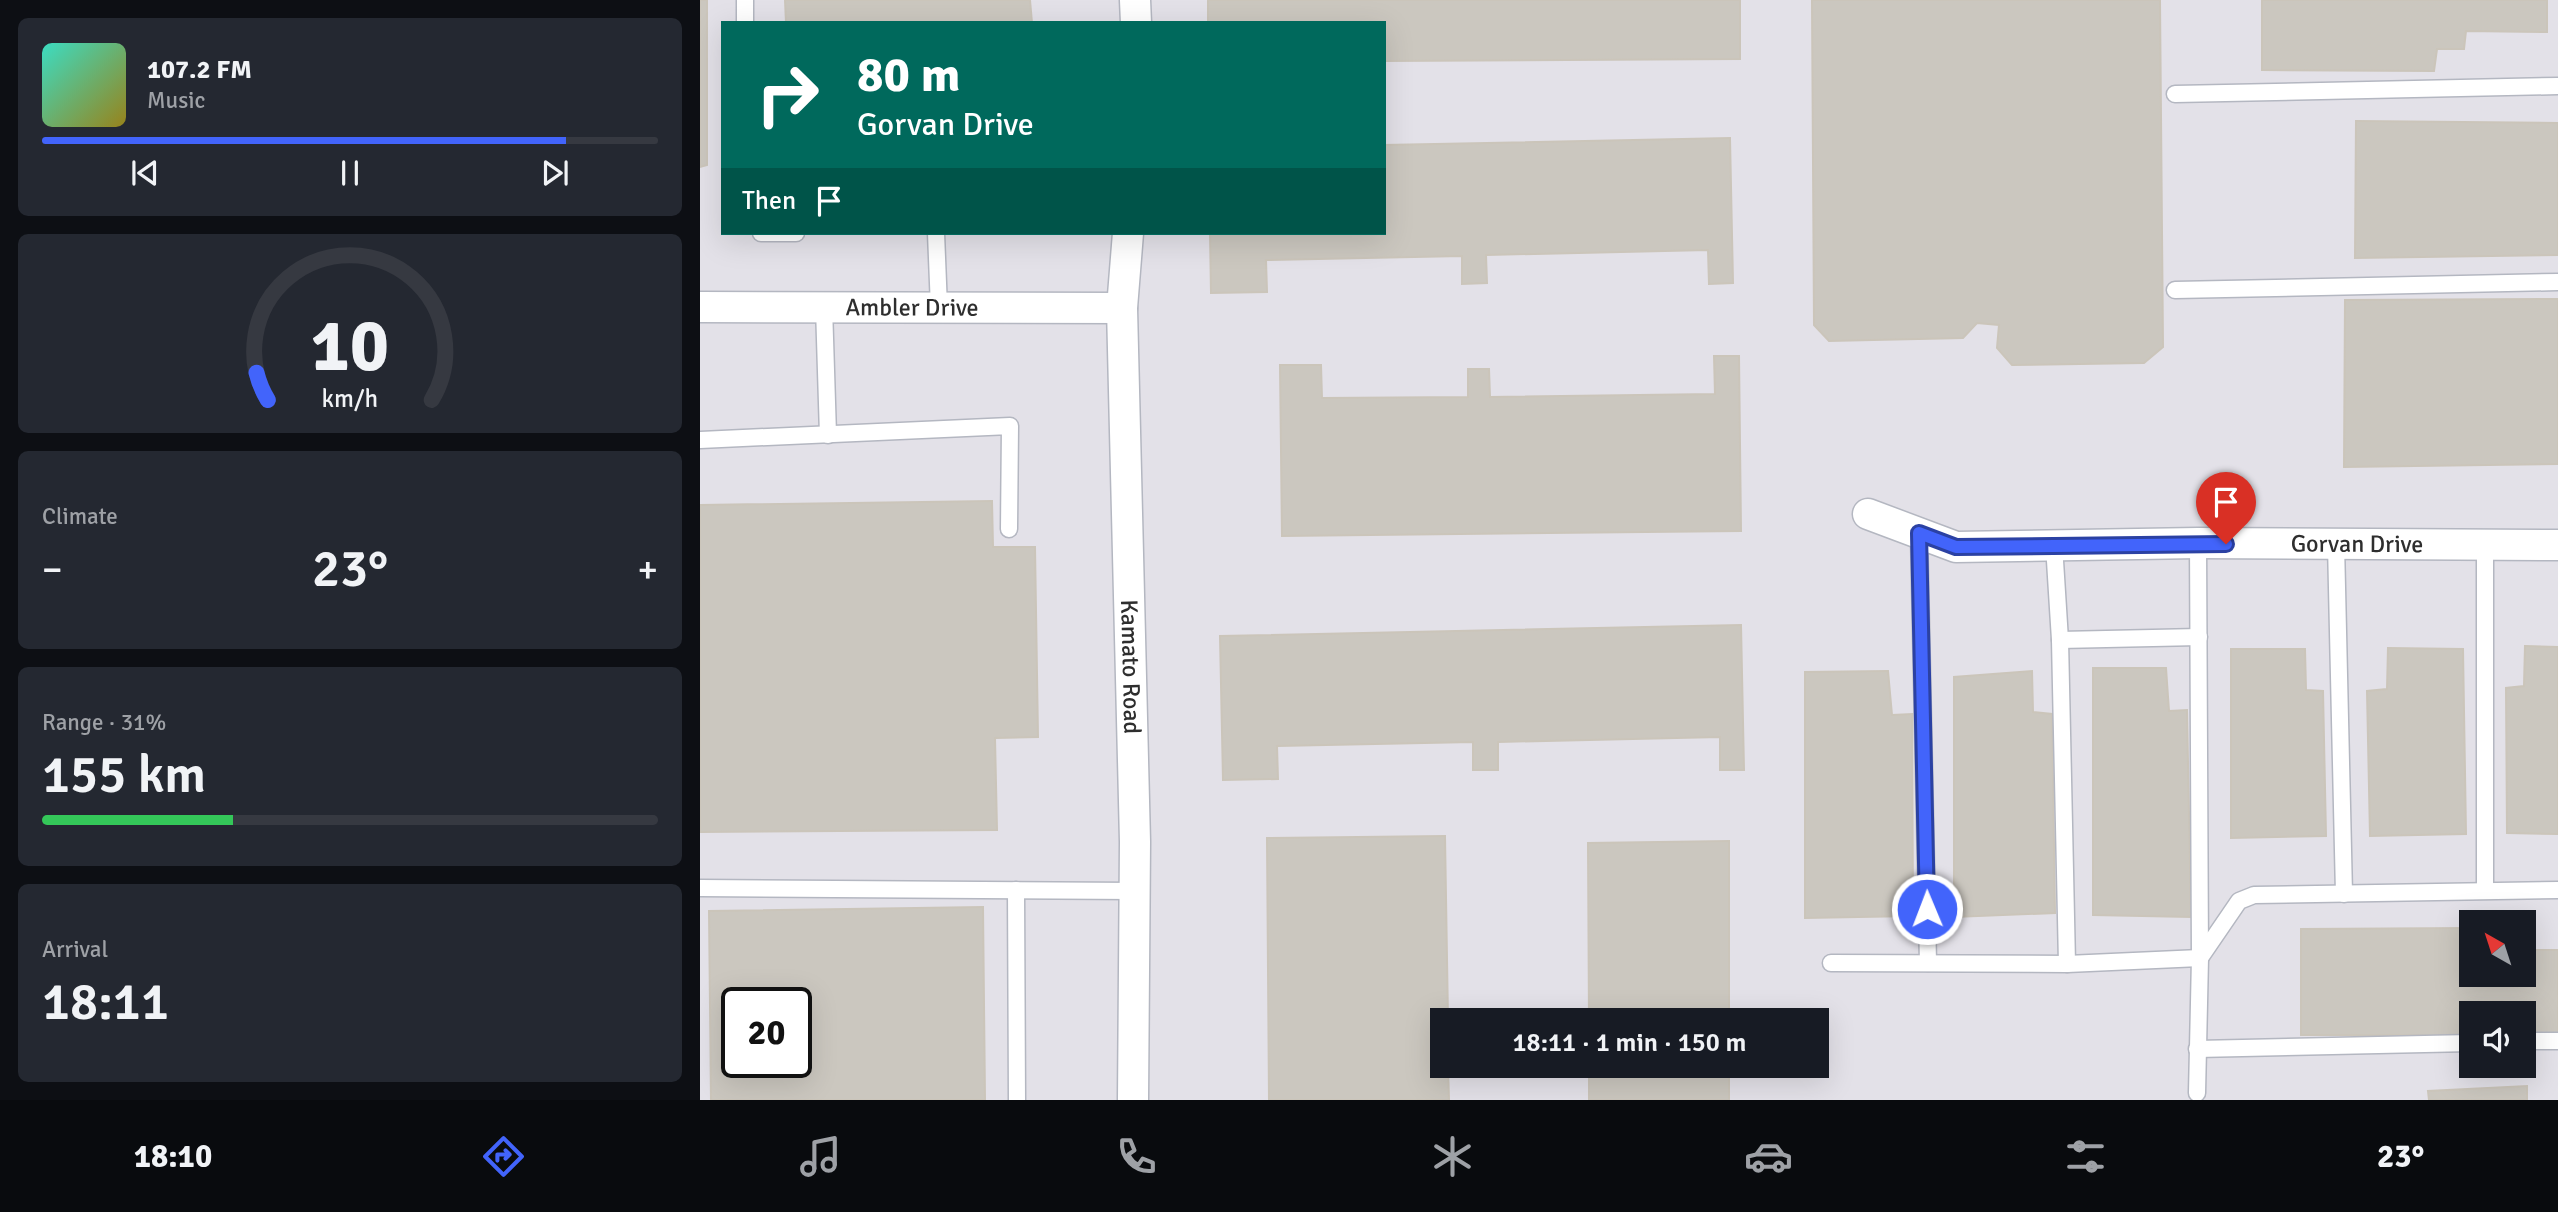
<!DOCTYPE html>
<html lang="en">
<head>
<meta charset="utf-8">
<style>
	:root { --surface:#171b24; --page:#242831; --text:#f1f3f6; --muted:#9ea1a6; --line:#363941; --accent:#4264fb }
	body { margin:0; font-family:Signika,sans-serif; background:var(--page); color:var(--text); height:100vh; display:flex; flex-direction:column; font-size:26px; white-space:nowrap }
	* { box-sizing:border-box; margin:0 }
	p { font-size:23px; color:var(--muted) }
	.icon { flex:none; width:38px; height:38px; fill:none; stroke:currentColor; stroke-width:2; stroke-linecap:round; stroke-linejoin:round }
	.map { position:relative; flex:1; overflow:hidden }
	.side { display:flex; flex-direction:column; gap:18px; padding:18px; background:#0d0f14; width:700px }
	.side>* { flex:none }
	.guide { position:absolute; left:21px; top:21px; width:665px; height:214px; border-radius:0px; box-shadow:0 7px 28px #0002; background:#00695c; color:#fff; overflow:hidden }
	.needle { width:46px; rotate:321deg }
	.controls { position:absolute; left:1759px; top:910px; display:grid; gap:14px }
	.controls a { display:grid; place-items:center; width:77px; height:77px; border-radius:0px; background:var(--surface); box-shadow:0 7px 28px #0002; font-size:35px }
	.speed { position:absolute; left:21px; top:987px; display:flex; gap:14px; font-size:35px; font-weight:700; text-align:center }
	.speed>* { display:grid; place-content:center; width:91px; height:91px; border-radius:50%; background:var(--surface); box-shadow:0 7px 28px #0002; line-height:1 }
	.speed .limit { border:4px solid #111; border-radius:10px; background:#fff; color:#111 }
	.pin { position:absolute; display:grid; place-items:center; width:60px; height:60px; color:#fff; margin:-72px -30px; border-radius:50% 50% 50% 0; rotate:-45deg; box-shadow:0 0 7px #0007 }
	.pin .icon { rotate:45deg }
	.me { position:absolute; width:77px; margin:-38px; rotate:359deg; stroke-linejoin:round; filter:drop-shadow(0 0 5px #0008) }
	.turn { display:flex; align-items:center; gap:24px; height:147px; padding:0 21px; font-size:32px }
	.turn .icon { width:91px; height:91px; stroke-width:2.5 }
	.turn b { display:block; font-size:49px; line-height:60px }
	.then { display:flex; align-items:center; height:66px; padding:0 21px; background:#0003; gap:14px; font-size:26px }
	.big { font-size:52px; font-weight:600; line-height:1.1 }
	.side .card { flex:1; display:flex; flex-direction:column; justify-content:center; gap:10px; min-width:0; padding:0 24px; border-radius:10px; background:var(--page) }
	.side .dial { align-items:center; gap:0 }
	.dial svg { height:182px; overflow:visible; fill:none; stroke:var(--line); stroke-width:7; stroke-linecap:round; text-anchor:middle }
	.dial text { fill:var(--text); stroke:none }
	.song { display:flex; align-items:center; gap:21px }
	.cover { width:84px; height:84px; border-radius:10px; background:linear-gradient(135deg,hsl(170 70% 55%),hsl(50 70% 35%)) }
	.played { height:7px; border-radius:4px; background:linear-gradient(90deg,var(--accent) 85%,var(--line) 85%) }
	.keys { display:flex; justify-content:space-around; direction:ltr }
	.heat { display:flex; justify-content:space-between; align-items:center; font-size:38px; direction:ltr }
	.charge { height:10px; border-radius:5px; background:linear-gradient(90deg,#34c759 31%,var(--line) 0) }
	.trip { position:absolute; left:730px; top:1008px; width:399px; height:70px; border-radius:0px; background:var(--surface); box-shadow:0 7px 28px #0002; font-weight:600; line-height:70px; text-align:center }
	.tabs { display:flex; height:112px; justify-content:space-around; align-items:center; background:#090b0e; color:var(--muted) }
	.tabs .icon { width:49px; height:49px }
	.tabs .selected { color:var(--accent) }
	.tabs b { font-size:32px; color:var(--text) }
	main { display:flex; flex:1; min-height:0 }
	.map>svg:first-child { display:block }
	.industrial { fill:#e3e1e8; fill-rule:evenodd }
	.building { fill:#cbc7bf; stroke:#cbc5ba; stroke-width:2; fill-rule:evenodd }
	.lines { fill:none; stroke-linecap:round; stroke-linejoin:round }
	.lane-casing { stroke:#b4b7c1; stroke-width:19 }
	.street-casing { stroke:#b4b7c1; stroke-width:33 }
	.lane { stroke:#fff; stroke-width:16 }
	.street { stroke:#fff; stroke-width:30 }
	.route-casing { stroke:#2b41a3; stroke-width:18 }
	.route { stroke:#4264fb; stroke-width:12 }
	.labels { text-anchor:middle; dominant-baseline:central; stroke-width:7; stroke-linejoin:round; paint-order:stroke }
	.street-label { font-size:24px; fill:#2e2e2e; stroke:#fff }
</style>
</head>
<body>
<main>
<section class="side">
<div class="card">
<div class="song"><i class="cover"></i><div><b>107.2 FM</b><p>Music</p></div></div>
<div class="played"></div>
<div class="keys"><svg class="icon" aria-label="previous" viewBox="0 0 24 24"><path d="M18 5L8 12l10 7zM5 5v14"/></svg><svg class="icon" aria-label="pause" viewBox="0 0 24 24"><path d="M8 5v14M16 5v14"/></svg><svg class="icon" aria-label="next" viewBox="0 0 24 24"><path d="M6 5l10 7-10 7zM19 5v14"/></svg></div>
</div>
<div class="card dial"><svg viewBox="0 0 100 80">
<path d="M14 69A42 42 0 1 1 86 69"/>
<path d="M14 69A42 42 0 0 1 9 57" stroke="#4264fb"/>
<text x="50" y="56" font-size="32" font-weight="700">10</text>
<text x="50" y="72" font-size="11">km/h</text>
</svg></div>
<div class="card"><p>Climate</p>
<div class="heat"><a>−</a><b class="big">23°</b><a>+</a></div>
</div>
<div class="card"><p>Range · 31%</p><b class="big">155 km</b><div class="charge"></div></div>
<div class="card"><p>Arrival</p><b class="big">18:11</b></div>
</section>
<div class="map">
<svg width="1858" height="1100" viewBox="0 0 1858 1100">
	<rect width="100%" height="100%" fill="#efe9e1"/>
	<path class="industrial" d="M 0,0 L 1858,0 L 1858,1100 L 0,1100 ZM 23,23 L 684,23 L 684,233 L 23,233 ZM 1771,922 L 1824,922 L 1824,975 L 1771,975 ZM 37,1003 L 96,1003 L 96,1062 L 37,1062 ZM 1771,1013 L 1824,1013 L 1824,1066 L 1771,1066 ZM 742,1020 L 1116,1020 L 1116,1066 L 742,1066 Z"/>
	<g class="building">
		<polygon points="0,0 7,0 7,165 0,167"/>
		<polygon points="85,0 330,0 332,23 86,23"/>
		<polygon points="508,0 1040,0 1040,59 684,61 684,23 508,23"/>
		<polygon points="1112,0 1460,0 1463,347 1444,363 1312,365 1297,348 1299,325 1277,323 1263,338 1129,341 1114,325"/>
		<polygon points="1562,0 1847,0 1847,32 1766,31 1764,49 1737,49 1734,71 1562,70"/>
		<polygon points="1656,121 1858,123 1858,255 1655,258"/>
		<polygon points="1030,138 1033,283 1009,284 1008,250 786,255 787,283 762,284 762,256 566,260 567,292 511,293 510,233 684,233 684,145"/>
		<polygon points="1858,299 1858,464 1644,467 1645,300"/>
		<polygon points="1014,356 1039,356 1041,531 582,536 580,365 621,365 622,398 768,397 768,369 789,369 790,397 1015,394"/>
		<polygon points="292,501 293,547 335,547 338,737 295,738 297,830 0,832 0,505"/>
		<polygon points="1041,625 1044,770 1020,770 1020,737 798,742 798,770 773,770 773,742 577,746 578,779 523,780 520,636"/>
		<polygon points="1825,646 1858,647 1858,834 1807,833 1806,688 1824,686"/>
		<polygon points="1688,648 1763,649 1766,834 1670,836 1667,691 1687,689"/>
		<polygon points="1531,649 1605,649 1606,690 1623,691 1626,836 1531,838"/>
		<polygon points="1393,668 1466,668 1469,711 1487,710 1491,917 1393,915"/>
		<polygon points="1188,671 1192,715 1212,714 1213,916 1105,918 1105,672"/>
		<polygon points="1332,671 1333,712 1352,714 1355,913 1254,917 1254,677"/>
		<polygon points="745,836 748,1020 742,1020 742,1066 748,1066 749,1100 569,1100 567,838"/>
		<polygon points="1029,841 1029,1020 889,1020 888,843"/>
		<path d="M 283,907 L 285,1100 L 11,1100 L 9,911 ZM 37,1003 L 96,1003 L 96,1062 L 37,1062 Z"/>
		<polygon points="1771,928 1771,975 1824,975 1824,950 1858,950 1858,1035 1824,1035 1824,1013 1771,1013 1771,1035 1601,1035 1601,929"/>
		<rect x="889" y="1066" width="140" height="34"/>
		<polygon points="1827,1086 1827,1100 1729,1100 1728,1091"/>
	</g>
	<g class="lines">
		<defs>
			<g id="lane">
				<polyline points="45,0 45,23"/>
				<polyline points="1475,94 1858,86"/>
				<polyline points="61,233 96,233"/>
				<polyline points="236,233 239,308"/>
				<polyline points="1475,290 1858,282"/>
				<polyline points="124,307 128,435"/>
				<polyline points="0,440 310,426 309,529"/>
				<polyline points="1219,533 1228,963"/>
				<polyline points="1636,544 1644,894"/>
				<polyline points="1354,545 1360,640 1367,964"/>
				<polyline points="1360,640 1499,637"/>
				<polyline points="0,888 436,891"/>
				<polyline points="316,890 317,1100"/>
				<polyline points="1785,890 1785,545"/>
				<polyline points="1131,963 1367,964 1500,958 1539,901 1554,895 1858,890"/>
				<polyline points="1824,1041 1858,1041"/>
				<polyline points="1497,1049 1771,1043"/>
				<polyline points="1497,1093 1500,958 1498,543"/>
			</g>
			<g id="street">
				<polyline points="435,0 436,23"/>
				<path id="s1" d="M 428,233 L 422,308 L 435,842 L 433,1100"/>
				<path id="s2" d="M 0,307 L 422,308"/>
				<path id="s3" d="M 1168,514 L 1256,547 L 1498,543 L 1858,545"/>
			</g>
		</defs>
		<use href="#lane" class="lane-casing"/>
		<use href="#street" class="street-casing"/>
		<use href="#lane" class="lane"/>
		<use href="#street" class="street"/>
	</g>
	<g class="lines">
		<defs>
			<polyline id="route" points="1227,909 1219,533 1256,547 1526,544"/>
		</defs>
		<use href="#route" class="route-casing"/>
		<use href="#route" class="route"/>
	</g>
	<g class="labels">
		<g class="street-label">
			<text stroke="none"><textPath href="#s2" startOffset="212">Ambler Drive</textPath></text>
			<text stroke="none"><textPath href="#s3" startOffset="495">Gorvan Drive</textPath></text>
			<text stroke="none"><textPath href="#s1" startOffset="434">Kamato Road</textPath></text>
		</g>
	</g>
</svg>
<div class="controls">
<a><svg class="needle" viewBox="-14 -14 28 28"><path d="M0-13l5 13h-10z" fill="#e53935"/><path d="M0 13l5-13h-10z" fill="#9ea1a6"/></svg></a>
<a><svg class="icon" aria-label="sound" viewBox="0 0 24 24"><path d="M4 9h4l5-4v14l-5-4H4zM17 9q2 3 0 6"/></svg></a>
</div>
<div class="speed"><div class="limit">20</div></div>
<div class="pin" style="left:1526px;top:544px;background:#d93025"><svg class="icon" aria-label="arrive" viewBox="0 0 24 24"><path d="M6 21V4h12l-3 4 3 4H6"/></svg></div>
<svg class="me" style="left:1227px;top:909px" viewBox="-20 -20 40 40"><circle r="17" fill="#4264fb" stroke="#fff" stroke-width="3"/><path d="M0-11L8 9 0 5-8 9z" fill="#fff"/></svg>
<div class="trip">18:11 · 1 min · 150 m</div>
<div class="guide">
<div class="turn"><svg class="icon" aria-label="right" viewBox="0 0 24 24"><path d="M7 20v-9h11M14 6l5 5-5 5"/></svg><div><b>80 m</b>Gorvan Drive</div></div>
<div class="then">Then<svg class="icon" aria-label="arrive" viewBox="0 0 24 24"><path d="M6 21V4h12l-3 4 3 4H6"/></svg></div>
</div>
</div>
</main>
<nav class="tabs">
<b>18:10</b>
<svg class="icon selected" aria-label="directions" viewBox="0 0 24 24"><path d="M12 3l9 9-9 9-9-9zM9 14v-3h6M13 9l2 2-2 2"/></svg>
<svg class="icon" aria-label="music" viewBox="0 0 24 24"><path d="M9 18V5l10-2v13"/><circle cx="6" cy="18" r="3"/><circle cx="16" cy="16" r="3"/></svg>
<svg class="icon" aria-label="phone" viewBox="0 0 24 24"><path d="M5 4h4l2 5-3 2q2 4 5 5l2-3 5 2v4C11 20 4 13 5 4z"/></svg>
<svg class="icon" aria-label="climate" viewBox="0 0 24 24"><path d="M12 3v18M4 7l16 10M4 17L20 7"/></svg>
<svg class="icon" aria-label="car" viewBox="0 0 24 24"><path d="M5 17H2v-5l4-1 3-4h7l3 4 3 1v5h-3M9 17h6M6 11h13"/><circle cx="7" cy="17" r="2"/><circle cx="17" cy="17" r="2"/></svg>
<svg class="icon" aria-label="filters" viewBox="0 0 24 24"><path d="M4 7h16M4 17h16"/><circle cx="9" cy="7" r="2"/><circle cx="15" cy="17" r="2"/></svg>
<b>23°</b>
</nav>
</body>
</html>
